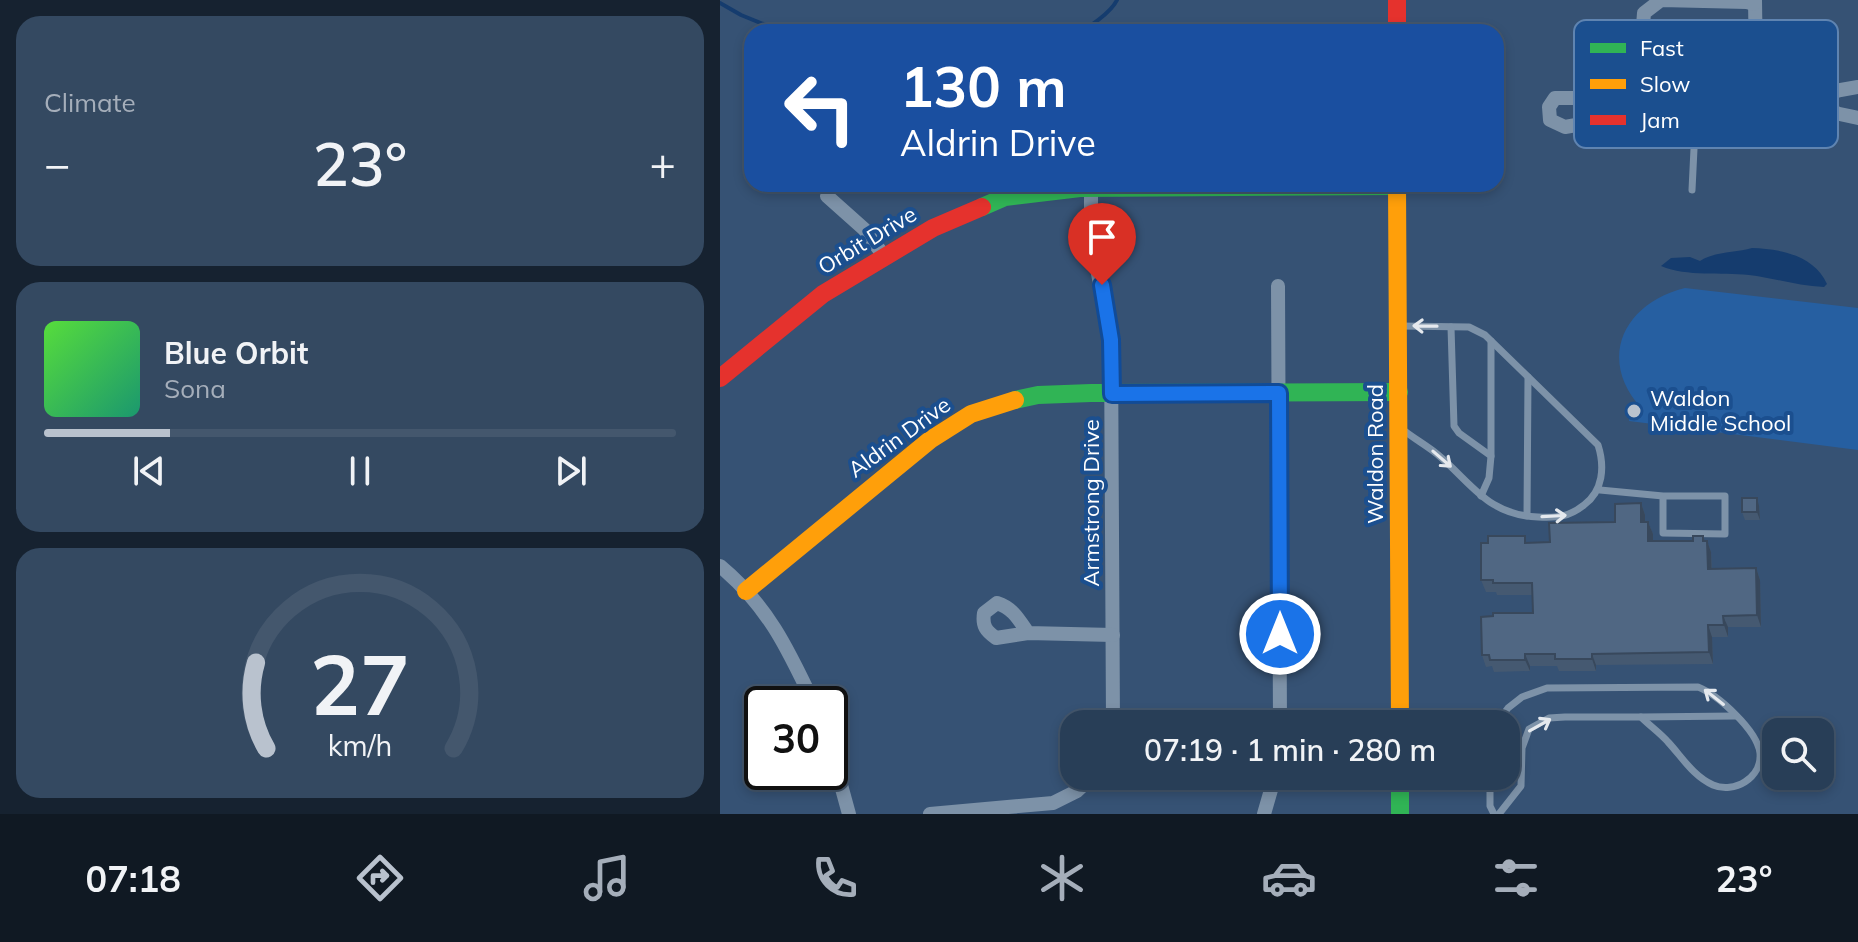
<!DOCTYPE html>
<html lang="en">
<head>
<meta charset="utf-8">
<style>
	:root { --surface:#283e57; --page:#344961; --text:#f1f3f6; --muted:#a5aeba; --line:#44576d; --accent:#b9c2ce }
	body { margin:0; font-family:Mulish,sans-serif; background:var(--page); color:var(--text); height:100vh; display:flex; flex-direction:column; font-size:30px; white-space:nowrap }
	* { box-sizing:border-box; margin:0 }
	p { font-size:26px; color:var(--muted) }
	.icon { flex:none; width:44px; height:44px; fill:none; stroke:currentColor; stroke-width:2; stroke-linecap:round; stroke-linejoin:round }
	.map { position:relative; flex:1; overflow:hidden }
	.details { display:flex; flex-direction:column; gap:16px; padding:16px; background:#162230; width:720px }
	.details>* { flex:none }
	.hud { position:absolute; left:24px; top:24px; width:760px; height:168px; border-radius:24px; box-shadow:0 4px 12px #0003,0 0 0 2px var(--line); background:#1a4fa0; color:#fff; overflow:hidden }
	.buttons { position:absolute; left:1042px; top:718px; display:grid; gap:16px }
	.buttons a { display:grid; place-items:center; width:72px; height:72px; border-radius:16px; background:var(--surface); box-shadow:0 4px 12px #0003,0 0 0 2px var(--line); font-size:40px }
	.speed { position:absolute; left:24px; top:686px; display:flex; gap:16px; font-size:40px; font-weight:700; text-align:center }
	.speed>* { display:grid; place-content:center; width:104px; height:104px; border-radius:50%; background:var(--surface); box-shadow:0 4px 12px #0003,0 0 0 2px var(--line); line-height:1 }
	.speed .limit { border:4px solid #111; border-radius:12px; background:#fff; color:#111 }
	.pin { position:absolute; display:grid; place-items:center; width:68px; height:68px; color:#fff; margin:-82px -34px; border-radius:50% 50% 50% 0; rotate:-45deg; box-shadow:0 0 8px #0007 }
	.pin .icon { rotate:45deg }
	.me { position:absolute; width:88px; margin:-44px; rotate:0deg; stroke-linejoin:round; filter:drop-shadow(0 0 6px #0008) }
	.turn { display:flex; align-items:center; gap:28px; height:168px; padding:0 24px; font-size:36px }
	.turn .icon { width:104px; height:104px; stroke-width:2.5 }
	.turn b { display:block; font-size:56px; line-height:68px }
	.big { font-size:60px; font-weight:600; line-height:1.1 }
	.details .tile { flex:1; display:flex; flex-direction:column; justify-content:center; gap:12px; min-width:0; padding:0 28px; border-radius:24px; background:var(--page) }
	.details .dial { align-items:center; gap:0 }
	.dial svg { height:208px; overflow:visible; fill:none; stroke:var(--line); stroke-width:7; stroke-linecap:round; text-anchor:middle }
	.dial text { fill:var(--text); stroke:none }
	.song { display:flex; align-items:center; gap:24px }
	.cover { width:96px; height:96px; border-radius:12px; background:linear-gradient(135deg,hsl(110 70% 55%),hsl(160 70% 35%)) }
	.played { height:8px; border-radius:4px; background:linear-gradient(90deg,var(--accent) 20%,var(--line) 20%) }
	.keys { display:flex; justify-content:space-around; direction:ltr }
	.heat { display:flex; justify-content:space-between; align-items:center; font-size:44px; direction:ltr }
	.trip { position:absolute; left:340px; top:710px; width:460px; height:80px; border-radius:24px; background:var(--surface); box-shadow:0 4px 12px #0003,0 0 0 2px var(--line); font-weight:600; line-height:80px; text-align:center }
	.menu { display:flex; height:128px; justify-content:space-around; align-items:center; background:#101923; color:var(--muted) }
	.menu .icon { width:56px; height:56px }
	.menu .active { color:var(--accent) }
	.menu b { font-size:36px; color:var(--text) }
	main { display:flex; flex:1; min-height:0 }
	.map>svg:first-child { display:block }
	.green { fill:#265fa1 }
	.water { fill:#153c6e }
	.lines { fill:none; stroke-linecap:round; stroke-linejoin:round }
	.stream { stroke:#153c6e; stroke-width:4 }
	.lane { stroke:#7d92a8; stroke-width:7 }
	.street { stroke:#7d92a8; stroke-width:14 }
	.fast { stroke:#30b455; stroke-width:18 }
	.slow { stroke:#ff9f0a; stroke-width:18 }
	.jam { stroke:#e5322d; stroke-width:18 }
	.wall { fill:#455971 }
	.shaded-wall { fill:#38485c }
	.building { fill:#506783; stroke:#38485c; stroke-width:2 }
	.oneway { stroke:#e5e9ee }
	.route-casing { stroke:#114b97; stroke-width:20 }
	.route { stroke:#1a73e8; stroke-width:14 }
	.poi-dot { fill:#b9c2ce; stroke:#1b4f8f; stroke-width:3 }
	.labels { text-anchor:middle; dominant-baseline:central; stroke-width:8; stroke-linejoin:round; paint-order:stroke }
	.street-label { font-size:22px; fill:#fff; stroke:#1b4f8f }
	.poi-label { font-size:22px; fill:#fff; stroke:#1b4f8f; text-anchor:start }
	.key { fill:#1b4f8f; stroke:#5f84b1; stroke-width:2 }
	.key-label { font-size:22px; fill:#fff }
</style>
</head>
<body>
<main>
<section class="details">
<div class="tile"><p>Climate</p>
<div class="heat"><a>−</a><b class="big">23°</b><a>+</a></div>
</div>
<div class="tile">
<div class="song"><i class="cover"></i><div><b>Blue Orbit</b><p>Sona</p></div></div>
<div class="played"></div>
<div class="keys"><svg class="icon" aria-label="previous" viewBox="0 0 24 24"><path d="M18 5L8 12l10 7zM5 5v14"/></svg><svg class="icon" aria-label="pause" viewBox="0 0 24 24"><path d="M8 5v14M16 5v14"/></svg><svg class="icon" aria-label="next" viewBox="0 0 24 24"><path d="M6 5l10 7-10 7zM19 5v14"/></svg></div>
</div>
<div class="tile dial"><svg viewBox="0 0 100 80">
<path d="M14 69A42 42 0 1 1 86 69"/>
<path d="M14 69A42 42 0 0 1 10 36" stroke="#b9c2ce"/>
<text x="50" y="56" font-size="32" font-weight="700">27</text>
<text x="50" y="72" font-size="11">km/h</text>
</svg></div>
</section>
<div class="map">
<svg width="1138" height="814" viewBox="0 0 1138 814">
	<rect width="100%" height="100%" fill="#365274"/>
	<path class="green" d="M 965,288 L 1138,308 L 1138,450 L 909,421 L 911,408 L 922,409 C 876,359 904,303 965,288 Z"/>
	<path class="water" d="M 1032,248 C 1060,249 1094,255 1107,284 L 1104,287 C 1078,286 1054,278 1029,275 C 1000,272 968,277 941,266 L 951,258 L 970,257 L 980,261 C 995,251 1016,253 1032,248 Z"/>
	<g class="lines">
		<g class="stream">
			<polyline points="0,3 21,15 63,32"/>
			<path d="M 201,32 L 204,27 C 221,27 235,26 252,32"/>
			<path d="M 328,32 C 338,28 344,32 354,32 C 367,31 392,11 397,0"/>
		</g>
		<g class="lane">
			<polyline points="972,190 975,128"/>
			<path d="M 680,326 L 749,327 L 765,335 L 878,445 C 885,467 883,491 864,505 C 849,517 837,518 818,517 C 767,515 753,484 717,454 C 706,445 693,438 682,429"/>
			<polyline points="731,327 734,426 739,433 771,456 769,478 761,496"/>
			<polyline points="771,456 771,341"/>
			<polyline points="880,490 943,496 1005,496 1005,534 943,533 943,496"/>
			<polyline points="807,516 808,377"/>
			<polyline points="921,717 1015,716"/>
			<path d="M 776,724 L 788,708 L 802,697 L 827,688 L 978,687 C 998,695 1037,730 1040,753 C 1042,778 1014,794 993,785 C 973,776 962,757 948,742 C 940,733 930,726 921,717 L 845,717 L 829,718 L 809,729 L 802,748 L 801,786 L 779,814"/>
			<polyline points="770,776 770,806 774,814"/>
		</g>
		<g class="street">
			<polyline points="1046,100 1109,102"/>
			<polyline points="1109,102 1115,113 1138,118"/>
			<polyline points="1109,102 1115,91 1138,87"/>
			<path d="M 879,110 L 873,122 L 845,127 L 830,120 L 829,107 L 835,98 L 860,98 L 876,104 L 879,110 L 907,111 L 916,123 L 930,128 L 1025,129 C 1057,124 1042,84 1039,64 C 1036,43 1035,20 1035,0"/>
			<polyline points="907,111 910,78 921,52 924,13 941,0 1027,2 1034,4"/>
			<polyline points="371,188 371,238 391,340 393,724"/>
			<polyline points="107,196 144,229 164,256"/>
			<polyline points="558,286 560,724"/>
			<path d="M 0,566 C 48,606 68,649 94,704"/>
			<path d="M 308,633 C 299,620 293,608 277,603 L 264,613 C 262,626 266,631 276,638 L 308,633 L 393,635"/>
			<polyline points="110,745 129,814"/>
			<polyline points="210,814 333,803 357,791 373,776"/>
			<polyline points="544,814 555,776"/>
		</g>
		<g class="fast">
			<polyline points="262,207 285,197 360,188 677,186"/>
			<polyline points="295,400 318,395 371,393 679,392"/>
			<polyline points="680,776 680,814"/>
		</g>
		<g class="slow">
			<polyline points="677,184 680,724"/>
			<polyline points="26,591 210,440 251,414 295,400"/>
		</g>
		<g class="jam">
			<polyline points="677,0 677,32"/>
			<polyline points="0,378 103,294 213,228 262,207"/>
		</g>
	</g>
	<g class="wall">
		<polygon points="921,503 925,515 925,522 928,522 933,534 933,541 987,541 991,552 992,569 1036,568 1040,580 1041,627 1008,627 1008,637 992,637 993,664 876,665 876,671 839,671 837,666 810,666 810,671 774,672 772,666 766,667 762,655 773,616 813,613 813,595 777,595 776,592 766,592 761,580 808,543 830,542 895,522"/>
		<polygon points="1039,506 1040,520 1025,520 1022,512"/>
	</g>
	<g class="shaded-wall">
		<polygon points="1037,498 1039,506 1040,520 1037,512"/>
		<polygon points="921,503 925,515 925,534 921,522"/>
		<polygon points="928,522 933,534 933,553 928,541"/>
		<polygon points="983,536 987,548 987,541 991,552 992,581 988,569"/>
		<polygon points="1036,568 1040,580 1041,627 1037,615"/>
		<polygon points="1003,616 1008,627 1008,637 1004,625"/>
		<polygon points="988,625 992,637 993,664 989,652"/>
		<polygon points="805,654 810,666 810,671 805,660"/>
		<polygon points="872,654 876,665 876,671 872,659"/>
	</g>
	<g class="building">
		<rect x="1022" y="498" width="15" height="14"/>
		<polygon points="921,503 921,522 928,522 928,541 973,541 973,536 983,536 983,541 987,541 988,569 1036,568 1037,615 1003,616 1004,625 988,625 989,652 872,654 872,659 835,659 835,654 805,654 805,660 770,660 769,655 762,655 761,617 773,616 773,613 813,613 812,583 773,583 773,580 761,580 761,543 768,543 768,536 805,536 805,543 830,542 829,523 895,522 895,504"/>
	</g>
	<defs><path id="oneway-shaft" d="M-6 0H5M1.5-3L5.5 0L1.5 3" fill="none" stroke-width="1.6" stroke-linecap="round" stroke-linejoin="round" transform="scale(2)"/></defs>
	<g class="oneway">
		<use href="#oneway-shaft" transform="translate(705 326) rotate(-179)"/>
		<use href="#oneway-shaft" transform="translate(722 459) rotate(41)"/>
		<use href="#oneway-shaft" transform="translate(834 516) rotate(-3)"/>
		<use href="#oneway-shaft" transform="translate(994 697) rotate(-142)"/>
		<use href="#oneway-shaft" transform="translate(820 725) rotate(-29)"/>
	</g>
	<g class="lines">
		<defs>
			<polyline id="route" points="382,285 391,340 392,394 559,393 560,634"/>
		</defs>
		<use href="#route" class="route-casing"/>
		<use href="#route" class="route"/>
	</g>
	<circle class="poi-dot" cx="914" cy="411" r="8"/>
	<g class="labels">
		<g class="street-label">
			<text transform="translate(147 240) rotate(-31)">Orbit Drive</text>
			<text transform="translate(179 437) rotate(-36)">Aldrin Drive</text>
			<text transform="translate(655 454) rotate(-90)">Waldon Road</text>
			<text transform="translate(371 503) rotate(-90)">Armstrong Drive</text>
		</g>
		<g class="poi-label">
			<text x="930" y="398">Waldon<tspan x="930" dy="25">Middle School</tspan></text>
		</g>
	</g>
	<rect x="854" y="20" width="264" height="128" rx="12" class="key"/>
	<rect x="870" y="43" width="36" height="10" fill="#30b455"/>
	<rect x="870" y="79" width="36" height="10" fill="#ff9f0a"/>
	<rect x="870" y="115" width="36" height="10" fill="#e5322d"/>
	<g class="key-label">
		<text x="920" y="56">Fast</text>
		<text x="920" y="92">Slow</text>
		<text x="920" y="128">Jam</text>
	</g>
</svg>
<div class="buttons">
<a><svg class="icon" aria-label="search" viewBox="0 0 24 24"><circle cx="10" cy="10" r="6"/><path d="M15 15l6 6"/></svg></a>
</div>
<div class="speed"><div class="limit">30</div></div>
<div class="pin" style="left:382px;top:285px;background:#d93025"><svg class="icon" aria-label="arrive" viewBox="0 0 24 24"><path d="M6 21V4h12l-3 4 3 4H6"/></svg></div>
<svg class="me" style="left:560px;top:634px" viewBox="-20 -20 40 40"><circle r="17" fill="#1a73e8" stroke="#fff" stroke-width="3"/><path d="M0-11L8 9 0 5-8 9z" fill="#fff"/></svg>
<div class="trip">07:19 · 1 min · 280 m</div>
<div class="hud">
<div class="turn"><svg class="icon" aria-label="left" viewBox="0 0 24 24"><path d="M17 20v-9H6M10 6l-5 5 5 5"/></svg><div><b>130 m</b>Aldrin Drive</div></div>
</div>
</div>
</main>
<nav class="menu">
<b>07:18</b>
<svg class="icon active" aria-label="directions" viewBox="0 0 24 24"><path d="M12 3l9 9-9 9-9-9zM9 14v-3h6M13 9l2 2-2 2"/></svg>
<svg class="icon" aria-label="music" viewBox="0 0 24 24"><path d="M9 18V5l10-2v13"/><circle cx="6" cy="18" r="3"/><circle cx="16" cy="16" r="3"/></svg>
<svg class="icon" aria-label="phone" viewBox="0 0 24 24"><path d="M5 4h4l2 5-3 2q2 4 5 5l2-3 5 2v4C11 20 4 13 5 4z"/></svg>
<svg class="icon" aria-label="climate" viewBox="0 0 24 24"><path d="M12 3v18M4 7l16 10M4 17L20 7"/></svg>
<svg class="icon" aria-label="car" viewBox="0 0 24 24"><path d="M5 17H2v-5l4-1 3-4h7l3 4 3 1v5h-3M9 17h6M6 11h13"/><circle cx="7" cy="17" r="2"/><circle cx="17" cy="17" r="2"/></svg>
<svg class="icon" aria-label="filters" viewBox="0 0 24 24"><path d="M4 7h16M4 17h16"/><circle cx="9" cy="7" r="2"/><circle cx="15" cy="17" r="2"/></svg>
<b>23°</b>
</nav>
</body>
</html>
